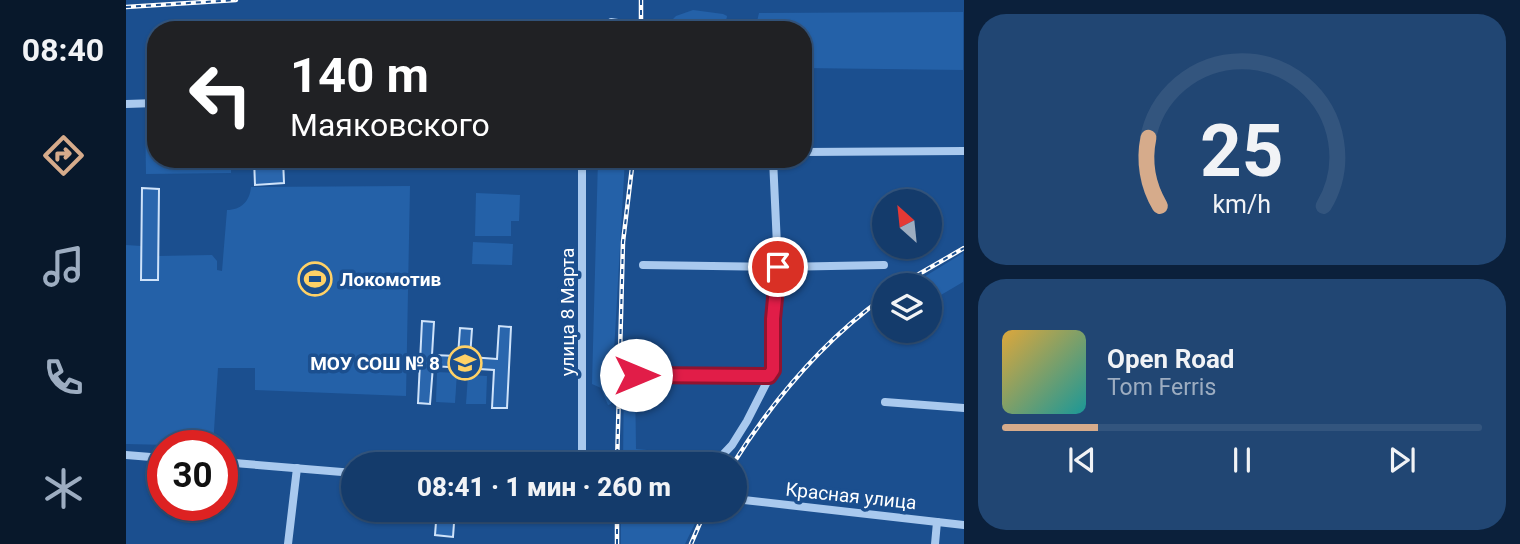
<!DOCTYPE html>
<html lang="ru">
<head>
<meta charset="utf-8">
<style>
	:root { --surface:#143b6b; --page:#214673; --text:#f1f3f6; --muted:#9dadc1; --line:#33557e; --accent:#d6ab8b }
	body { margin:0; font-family:Roboto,sans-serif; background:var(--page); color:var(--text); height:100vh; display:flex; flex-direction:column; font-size:26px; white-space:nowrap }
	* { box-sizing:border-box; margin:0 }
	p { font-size:23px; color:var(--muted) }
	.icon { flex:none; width:38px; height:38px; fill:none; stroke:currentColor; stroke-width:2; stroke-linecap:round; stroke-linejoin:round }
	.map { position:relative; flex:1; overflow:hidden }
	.sheet { display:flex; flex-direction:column; gap:14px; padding:14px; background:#0b203b; width:556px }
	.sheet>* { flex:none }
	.guide { position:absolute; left:21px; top:21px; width:665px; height:147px; border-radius:28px; box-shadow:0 2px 5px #0004,0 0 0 2px var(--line); background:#202124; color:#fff; overflow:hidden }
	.needle { width:46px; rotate:333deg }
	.buttons { position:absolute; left:746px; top:189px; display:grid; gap:14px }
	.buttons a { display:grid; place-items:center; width:70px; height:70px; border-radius:50%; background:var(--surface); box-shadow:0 2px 5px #0004,0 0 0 2px var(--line); font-size:35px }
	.speed { position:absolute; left:21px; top:430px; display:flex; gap:14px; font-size:35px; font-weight:700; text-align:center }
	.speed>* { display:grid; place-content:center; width:91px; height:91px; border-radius:50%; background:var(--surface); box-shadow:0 2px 5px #0004,0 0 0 2px var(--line); line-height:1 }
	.speed .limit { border:10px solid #d22; background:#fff; color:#111 }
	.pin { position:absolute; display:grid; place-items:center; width:60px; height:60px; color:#fff; margin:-30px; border:4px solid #fff; border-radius:50%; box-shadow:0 2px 7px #0007 }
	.me { position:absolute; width:77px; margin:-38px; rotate:90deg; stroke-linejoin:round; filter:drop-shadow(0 0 5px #0008) }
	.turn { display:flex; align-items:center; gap:24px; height:147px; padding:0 28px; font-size:32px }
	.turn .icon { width:91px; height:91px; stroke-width:2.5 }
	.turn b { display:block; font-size:49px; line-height:60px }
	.sheet .tile { flex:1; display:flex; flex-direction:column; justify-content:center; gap:10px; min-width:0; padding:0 24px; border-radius:28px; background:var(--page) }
	.sheet .dial { align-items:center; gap:0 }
	.dial svg { height:182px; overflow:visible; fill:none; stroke:var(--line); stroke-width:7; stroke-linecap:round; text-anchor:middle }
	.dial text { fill:var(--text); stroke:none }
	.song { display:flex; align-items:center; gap:21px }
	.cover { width:84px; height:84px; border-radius:10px; background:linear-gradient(135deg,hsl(40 70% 55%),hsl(180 70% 35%)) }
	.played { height:7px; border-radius:4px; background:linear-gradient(90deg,var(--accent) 20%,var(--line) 20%) }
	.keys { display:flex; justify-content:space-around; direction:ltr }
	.trip { position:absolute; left:215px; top:452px; width:406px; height:70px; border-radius:35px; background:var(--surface); box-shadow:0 2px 5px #0004,0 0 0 2px var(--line); font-weight:800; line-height:70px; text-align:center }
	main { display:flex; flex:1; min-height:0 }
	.dock { display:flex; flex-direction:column; width:126px; justify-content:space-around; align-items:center; background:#08182b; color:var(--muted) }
	.dock .icon { width:49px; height:49px }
	.dock .active { color:var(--accent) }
	.dock b { font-size:32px; color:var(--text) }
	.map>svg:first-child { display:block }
	.green { fill:#2461a8 }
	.building { fill:#2a66ad; stroke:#cfe3fa; stroke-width:2 }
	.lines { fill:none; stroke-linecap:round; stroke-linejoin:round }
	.minor { stroke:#a9c9ee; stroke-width:8 }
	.rail-casing { stroke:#fff; stroke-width:4.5 }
	.rail { stroke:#1b4f8f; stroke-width:2; stroke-dasharray:5; stroke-linecap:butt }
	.route-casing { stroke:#92132f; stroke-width:18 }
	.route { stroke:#e11d48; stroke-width:12 }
	.labels { text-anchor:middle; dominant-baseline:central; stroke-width:7; stroke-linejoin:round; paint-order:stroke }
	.poi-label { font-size:19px; font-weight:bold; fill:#fff; stroke:#1b4f8f; text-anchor:start }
	.street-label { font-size:19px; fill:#fff; stroke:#1b4f8f }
</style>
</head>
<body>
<main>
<nav class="dock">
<b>08:40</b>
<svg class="icon active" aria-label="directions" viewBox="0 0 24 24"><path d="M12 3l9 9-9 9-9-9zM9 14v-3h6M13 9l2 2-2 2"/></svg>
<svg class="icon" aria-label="music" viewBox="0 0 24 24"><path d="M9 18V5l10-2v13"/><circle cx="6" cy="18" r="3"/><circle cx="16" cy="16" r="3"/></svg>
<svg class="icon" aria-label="phone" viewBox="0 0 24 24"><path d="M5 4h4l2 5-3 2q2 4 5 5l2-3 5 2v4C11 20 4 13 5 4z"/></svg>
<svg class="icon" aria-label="climate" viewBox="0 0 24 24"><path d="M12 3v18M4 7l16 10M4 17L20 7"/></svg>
</nav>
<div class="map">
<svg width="838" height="544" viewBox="0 0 838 544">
	<rect width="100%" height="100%" fill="#1b4f8f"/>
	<g class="green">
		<polygon points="567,10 597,14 601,16 600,21 578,25 542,24 550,16"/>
		<polygon points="837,12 837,70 677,68 677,30 629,30 633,13"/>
		<polygon points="19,113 30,113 30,159 105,159 105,173 20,174"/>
		<polygon points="472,159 499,159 485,404 482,405 475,388 466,384"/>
		<path d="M 284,186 L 280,396 L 129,390 L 129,368 L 92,368 L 87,446 L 0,444 L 0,245 L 15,246 L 32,279 L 32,256 L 86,255 L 91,261 L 91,270 L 96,271 L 101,210 C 115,210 124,201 125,187 Z"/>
		<polygon points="350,193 394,195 393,221 385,221 385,236 349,236"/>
		<polygon points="347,242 387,244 386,265 346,264"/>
		<polygon points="837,253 837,282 803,302 803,285 785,285"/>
		<polygon points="311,372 331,373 329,403 310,402"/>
		<polygon points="342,375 361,376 360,404 340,404"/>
		<polygon points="498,375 509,375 510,449 590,456 582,464 497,464"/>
		<polygon points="495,509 576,509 559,544 495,544"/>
	</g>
	<g class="building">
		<polygon points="128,159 157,159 158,183 129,185"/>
		<polygon points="284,159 363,159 363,167 284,166"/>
		<polygon points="16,188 33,189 32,280 15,280"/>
		<polygon points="296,321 308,322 306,355 332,356 334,328 346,329 344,357 371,359 373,326 385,327 381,408 366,408 368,370 307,366 304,404 292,403"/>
		<polygon points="311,509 329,509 327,537 309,535"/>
	</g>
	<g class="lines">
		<g class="minor">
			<polyline points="475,30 485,22 525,28 596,30"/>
			<polyline points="0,104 30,103"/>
			<polyline points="677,152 838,151"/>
			<polyline points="456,159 456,464"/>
			<polyline points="517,265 652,267 758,265"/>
			<polyline points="510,375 644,377"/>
			<polyline points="759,402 838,408"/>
			<polyline points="0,455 37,458"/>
			<polyline points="96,462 228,473"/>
			<polyline points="588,464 606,445 621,421 647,370 647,319 652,267 647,159"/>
			<polyline points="609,499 838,525"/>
			<polyline points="162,544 171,468"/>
			<polyline points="809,544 811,522"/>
		</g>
		<defs>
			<g id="rail">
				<polyline points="515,0 515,30"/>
				<polyline points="0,7 110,0"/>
				<polyline points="774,285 838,248"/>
				<polyline points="491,464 497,242 507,159"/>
				<path d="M 607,464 C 647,400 696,342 758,297"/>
				<polyline points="491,509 491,544"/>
				<polyline points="565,544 580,509"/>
			</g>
		</defs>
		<use href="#rail" class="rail-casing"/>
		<use href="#rail" class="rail"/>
	</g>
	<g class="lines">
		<defs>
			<polyline id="route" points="510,375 643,376 647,370 647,319 652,267"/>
		</defs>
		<use href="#route" class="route-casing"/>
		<use href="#route" class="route"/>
	</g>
	<defs>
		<symbol id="stadium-ring" viewBox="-11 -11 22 22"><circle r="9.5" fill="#1b4f8f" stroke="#ffd166" stroke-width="1.5"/><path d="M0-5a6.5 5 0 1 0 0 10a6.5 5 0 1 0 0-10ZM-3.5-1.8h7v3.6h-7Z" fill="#ffd166"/></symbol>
		<symbol id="school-ring" viewBox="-11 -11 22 22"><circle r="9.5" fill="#1b4f8f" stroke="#ffd166" stroke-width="1.5"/><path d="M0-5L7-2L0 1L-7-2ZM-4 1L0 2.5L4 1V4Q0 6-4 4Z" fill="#ffd166"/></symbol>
	</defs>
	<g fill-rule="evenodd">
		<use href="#stadium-ring" x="170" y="260" width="38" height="38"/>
		<use href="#school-ring" x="320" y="344" width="38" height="38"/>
	</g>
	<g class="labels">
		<g class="poi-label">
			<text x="214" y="279">Локомотив</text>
			<text x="314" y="363" text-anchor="end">МОУ СОШ № 8</text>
		</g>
		<g class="street-label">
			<text transform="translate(441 312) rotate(-90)">улица 8 Марта</text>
			<text transform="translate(725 496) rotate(6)">Красная улица</text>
		</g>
	</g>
</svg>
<div class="buttons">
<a><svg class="needle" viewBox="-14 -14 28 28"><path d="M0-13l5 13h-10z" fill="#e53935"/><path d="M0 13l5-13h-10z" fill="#9dadc1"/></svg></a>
<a><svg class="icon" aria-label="layers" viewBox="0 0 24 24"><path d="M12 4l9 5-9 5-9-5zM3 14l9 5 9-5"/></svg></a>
</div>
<div class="speed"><div class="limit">30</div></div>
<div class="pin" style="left:652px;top:267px;background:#d93025"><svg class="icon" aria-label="arrive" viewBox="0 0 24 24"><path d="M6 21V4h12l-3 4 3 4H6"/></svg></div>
<svg class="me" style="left:510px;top:375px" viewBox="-20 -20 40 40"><circle r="19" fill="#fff"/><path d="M0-13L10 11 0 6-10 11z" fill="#e11d48"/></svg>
<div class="trip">08:41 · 1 мин · 260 m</div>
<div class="guide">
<div class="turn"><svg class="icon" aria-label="left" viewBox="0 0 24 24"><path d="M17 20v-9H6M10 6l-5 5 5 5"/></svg><div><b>140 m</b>Маяковского</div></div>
</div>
</div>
<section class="sheet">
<div class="tile dial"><svg viewBox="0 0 100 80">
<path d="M14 69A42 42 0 1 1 86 69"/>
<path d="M14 69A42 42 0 0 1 9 39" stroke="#d6ab8b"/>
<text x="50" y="56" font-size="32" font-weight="700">25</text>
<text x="50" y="72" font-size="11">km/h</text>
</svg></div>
<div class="tile">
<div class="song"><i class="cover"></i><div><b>Open Road</b><p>Tom Ferris</p></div></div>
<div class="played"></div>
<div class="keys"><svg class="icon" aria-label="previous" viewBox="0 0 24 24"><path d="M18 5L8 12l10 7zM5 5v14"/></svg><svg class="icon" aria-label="pause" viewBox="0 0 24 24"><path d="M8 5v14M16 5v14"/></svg><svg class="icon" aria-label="next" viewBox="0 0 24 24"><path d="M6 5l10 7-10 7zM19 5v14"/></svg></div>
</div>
</section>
</main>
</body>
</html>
